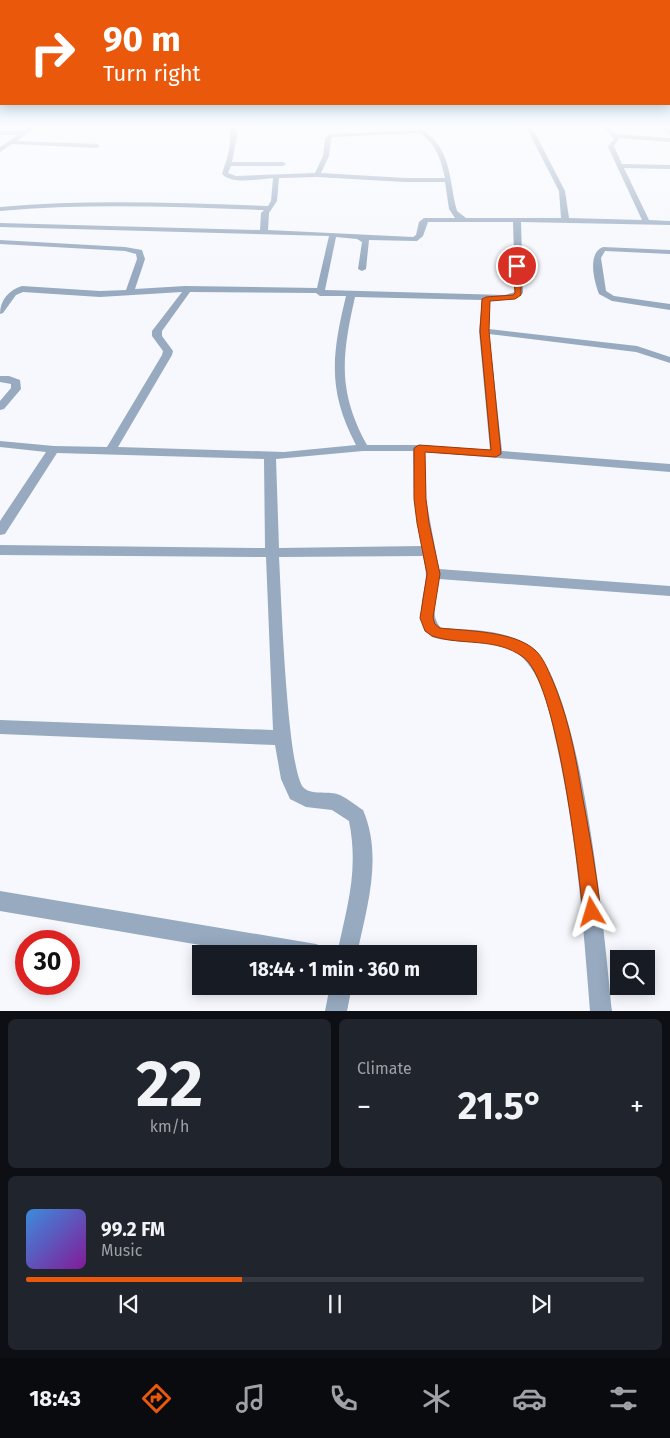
<!DOCTYPE html>
<html lang="en">
<head>
<meta charset="utf-8">
<style>
	:root { --surface:#171b24; --page:#20242c; --text:#f1f3f6; --muted:#9ea1a6; --line:#363941; --accent:#ea580c }
	body { margin:0; font-family:"Fira Sans",sans-serif; background:var(--page); color:var(--text); height:100vh; display:flex; flex-direction:column; font-size:19px; white-space:nowrap }
	* { box-sizing:border-box; margin:0 }
	p { font-size:16px; color:var(--muted) }
	.icon { flex:none; width:28px; height:28px; fill:none; stroke:currentColor; stroke-width:2; stroke-linecap:round; stroke-linejoin:round }
	.map { position:relative; height:1011px; overflow:hidden }
	.panel { display:flex; flex-direction:column; gap:8px; padding:8px; background:#0d0f14; flex:1 }
	.panel>* { flex:none }
	.guide { position:absolute; left:0px; top:0px; width:670px; height:105px; box-shadow:0 2px 12px #0003; background:#ea580c; color:#fff; overflow:hidden }
	.buttons { position:absolute; left:610px; top:950px; display:grid; gap:10px }
	.buttons a { display:grid; place-items:center; width:45px; height:45px; border-radius:0px; background:var(--surface); box-shadow:0 2px 12px #0003; font-size:25px }
	.speed { position:absolute; left:15px; top:930px; display:flex; gap:10px; font-size:25px; font-weight:700; text-align:center }
	.speed>* { display:grid; place-content:center; width:65px; height:65px; border-radius:50%; background:var(--surface); box-shadow:0 2px 12px #0003; line-height:1 }
	.speed .limit { border:8px solid #d22; background:#fff; color:#111 }
	.pin { position:absolute; display:grid; place-items:center; width:42px; height:42px; color:#fff; margin:-21px; border:2px solid #fff; border-radius:50%; box-shadow:0 1px 5px #0007 }
	.me { position:absolute; width:55px; margin:-28px; rotate:353deg; stroke-linejoin:round; filter:drop-shadow(0 0 4px #0008) }
	.turn { display:flex; align-items:center; gap:18px; height:105px; padding:0 20px; font-size:22px }
	.turn .icon { width:65px; height:65px; stroke-width:2.5 }
	.turn b { display:block; font-size:35px; line-height:42px }
	.big { font-size:38px; font-weight:700; line-height:1.1 }
	.panel .card { flex:1; display:flex; flex-direction:column; justify-content:center; gap:8px; min-width:0; padding:0 18px; border-radius:8px; background:var(--page) }
	.panel .dial { align-items:center; gap:0 }
	.dial b { font-size:65px; line-height:1 }
	.song { display:flex; align-items:center; gap:15px }
	.cover { width:60px; height:60px; border-radius:8px; background:linear-gradient(135deg,hsl(210 70% 55%),hsl(290 70% 35%)) }
	.played { height:5px; border-radius:2px; background:linear-gradient(90deg,var(--accent) 35%,var(--line) 35%) }
	.keys { display:flex; justify-content:space-around; direction:ltr }
	.heat { display:flex; justify-content:space-between; align-items:center; font-size:28px; direction:ltr }
	.panel .tiles { flex:1; display:grid; gap:8px; grid-template-columns:1fr 1fr }
	.card:last-child { grid-column:span 2 }
	.trip { position:absolute; left:192px; top:945px; width:285px; height:50px; border-radius:0px; background:var(--surface); box-shadow:0 2px 12px #0003; font-weight:700; line-height:50px; text-align:center }
	.tab-bar { display:flex; height:80px; justify-content:space-around; align-items:center; background:#090b0e; color:var(--muted) }
	.tab-bar .icon { width:35px; height:35px }
	.tab-bar .selected { color:var(--accent) }
	.tab-bar b { font-size:22px; color:var(--text) }
	.map>svg:first-child { display:block }
	.lines { fill:none; stroke-linecap:round; stroke-linejoin:round }
	.minor { fill:#97aac0; fill-rule:evenodd }
	.route { fill:#ea580c; stroke:#983908 }
</style>
</head>
<body>
<div class="map">
<svg width="670" height="1011" viewBox="0 0 670 1011">
	<rect width="100%" height="100%" fill="#f6f8fd"/>
	<g class="lines">
		<g class="minor">
			<polygon points="28,127 35,127 17,141 97,144 100,146 97,148 12,144 0,152 0,147 18,135 0,135 0,131 22,131"/>
			<path d="M 230,127 L 236,127 L 237,136 L 232,162 L 283,162 L 286,164 L 283,166 L 231,166 L 228,173 L 236,176 L 315,173 L 323,156 L 325,138 L 330,134 L 422,130 C 452,147 449,182 457,211 L 466,218 L 561,218 L 559,191 L 526,127 L 532,127 L 565,191 L 569,218 L 642,220 L 609,149 L 608,146 L 614,139 L 603,127 L 609,127 L 616,134 L 670,138 L 670,142 L 619,138 L 614,146 L 622,164 L 670,165 L 670,169 L 624,168 L 649,220 L 670,221 L 670,225 L 521,222 L 523,293 L 515,299 L 490,300 L 489,329 L 637,346 L 670,357 L 670,363 L 636,352 L 489,334 L 502,451 L 670,464 L 670,472 L 425,452 L 426,499 L 439,569 L 670,586 L 670,596 L 439,579 C 436,595 429,615 441,628 C 470,630 508,629 532,648 C 583,689 605,941 612,1011 L 590,1011 C 583,921 576,830 556,742 C 550,714 544,680 523,658 C 502,636 458,646 432,637 C 414,617 424,599 426,576 C 426,569 424,562 423,556 L 279,557 C 281,590 287,774 304,788 C 312,795 327,791 337,794 C 346,797 355,805 363,810 C 383,856 367,907 357,954 L 337,954 C 347,906 359,871 349,821 L 332,810 L 306,807 L 290,799 L 281,779 L 275,745 L 0,734 L 0,720 L 273,730 L 266,557 L 0,555 L 0,545 L 265,548 L 264,459 L 57,453 L 5,534 L 0,535 L 0,521 L 46,452 L 0,447 L 0,441 L 54,446 L 107,447 L 162,355 L 163,351 L 152,336 L 152,331 L 182,292 L 100,297 L 23,292 L 16,295 L 3,313 L 0,314 C 0,300 9,290 22,286 L 100,291 L 126,290 L 137,259 L 136,254 L 125,251 L 0,244 L 0,240 L 125,247 L 142,250 L 145,259 L 135,289 L 185,286 L 317,288 L 329,236 L 0,227 L 0,223 L 260,230 L 261,213 L 264,210 C 176,207 88,203 0,211 L 0,207 C 89,199 178,203 268,206 L 271,201 L 273,178 C 258,179 233,185 222,174 C 227,159 232,144 230,127 ZM 419,133 C 436,143 441,160 445,178 L 405,178 L 321,173 L 329,156 L 331,139 L 333,137 ZM 317,177 L 405,182 L 445,182 L 449,209 L 455,218 L 424,218 L 419,222 L 416,235 L 413,237 L 268,230 L 269,213 L 277,201 L 279,178 ZM 428,222 L 513,222 L 515,292 L 505,295 L 325,290 L 336,237 L 357,239 L 362,242 L 358,269 L 362,271 L 366,269 L 369,240 L 417,241 L 423,236 ZM 190,292 L 316,293 L 320,296 L 346,296 C 332,354 327,390 356,445 L 284,452 L 118,447 L 172,355 L 173,351 L 162,336 L 162,331 ZM 355,297 L 482,300 L 479,331 L 490,450 L 419,445 L 367,445 C 337,390 342,355 355,297 ZM 363,451 L 413,451 L 414,499 L 422,546 L 279,548 L 276,459 Z"/>
			<polygon points="660,127 667,127 670,130 670,135"/>
			<path d="M 603,247 L 670,250 L 670,254 L 605,251 L 601,258 L 606,291 L 614,296 L 670,304 L 670,310 L 612,301 L 599,294 C 594,281 587,253 603,247 Z"/>
			<polygon points="0,376 9,376 20,380 21,389 4,409 0,410 0,401 11,388 11,384 0,382"/>
			<polygon points="0,891 316,944 323,947 326,954 253,954 0,911"/>
			<polygon points="330,986 352,986 347,1011 325,1011"/>
		</g>
	</g>
	<linearGradient id="sky" x2="0" y2="1"><stop stop-color="#72b1dc"/><stop offset="0.47" stop-color="#fbfcfe"/><stop offset="1" stop-color="#fbfcfe" stop-opacity="0"/></linearGradient>
	<rect width="670" height="269" fill="url(#sky)"/>
	<path class="route" d="M 517,263 L 521,266 L 521,295 L 515,299 L 490,301 L 489,331 L 501,454 L 496,457 L 425,452 L 426,499 L 429,523 L 440,574 L 433,618 L 435,624 L 440,628 C 467,631 514,631 535,650 C 543,657 548,670 552,679 C 567,714 575,751 581,789 C 589,830 596,871 601,912 L 598,919 L 592,921 L 585,919 L 583,912 C 578,867 557,680 523,657 C 496,637 462,646 432,636 L 425,631 L 420,618 L 427,574 L 417,523 L 414,499 L 414,448 L 419,445 L 491,450 L 480,331 L 482,299 L 486,297 L 513,295 L 515,293 L 513,266 Z"/>
</svg>
<div class="buttons">
<a><svg class="icon" aria-label="search" viewBox="0 0 24 24"><circle cx="10" cy="10" r="6"/><path d="M15 15l6 6"/></svg></a>
</div>
<div class="speed"><div class="limit">30</div></div>
<div class="pin" style="left:517px;top:266px;background:#d93025"><svg class="icon" aria-label="arrive" viewBox="0 0 24 24"><path d="M6 21V4h12l-3 4 3 4H6"/></svg></div>
<svg class="me" style="left:592px;top:912px" viewBox="-20 -20 40 40"><path d="M0-17L14 15 0 8-14 15z" fill="#ea580c" stroke="#fff" stroke-width="4"/></svg>
<div class="trip">18:44 · 1 min · 360 m</div>
<div class="guide">
<div class="turn"><svg class="icon" aria-label="right" viewBox="0 0 24 24"><path d="M7 20v-9h11M14 6l5 5-5 5"/></svg><div><b>90 m</b>Turn right</div></div>
</div>
</div>
<section class="panel">
<div class="tiles">
<div class="card dial"><b>22</b><p>km/h</p></div>
<div class="card"><p>Climate</p>
<div class="heat"><a>−</a><b class="big">21.5°</b><a>+</a></div>
</div>
<div class="card">
<div class="song"><i class="cover"></i><div><b>99.2 FM</b><p>Music</p></div></div>
<div class="played"></div>
<div class="keys"><svg class="icon" aria-label="previous" viewBox="0 0 24 24"><path d="M18 5L8 12l10 7zM5 5v14"/></svg><svg class="icon" aria-label="pause" viewBox="0 0 24 24"><path d="M8 5v14M16 5v14"/></svg><svg class="icon" aria-label="next" viewBox="0 0 24 24"><path d="M6 5l10 7-10 7zM19 5v14"/></svg></div>
</div>
</div>
</section>
<nav class="tab-bar">
<b>18:43</b>
<svg class="icon selected" aria-label="directions" viewBox="0 0 24 24"><path d="M12 3l9 9-9 9-9-9zM9 14v-3h6M13 9l2 2-2 2"/></svg>
<svg class="icon" aria-label="music" viewBox="0 0 24 24"><path d="M9 18V5l10-2v13"/><circle cx="6" cy="18" r="3"/><circle cx="16" cy="16" r="3"/></svg>
<svg class="icon" aria-label="phone" viewBox="0 0 24 24"><path d="M5 4h4l2 5-3 2q2 4 5 5l2-3 5 2v4C11 20 4 13 5 4z"/></svg>
<svg class="icon" aria-label="climate" viewBox="0 0 24 24"><path d="M12 3v18M4 7l16 10M4 17L20 7"/></svg>
<svg class="icon" aria-label="car" viewBox="0 0 24 24"><path d="M5 17H2v-5l4-1 3-4h7l3 4 3 1v5h-3M9 17h6M6 11h13"/><circle cx="7" cy="17" r="2"/><circle cx="17" cy="17" r="2"/></svg>
<svg class="icon" aria-label="filters" viewBox="0 0 24 24"><path d="M4 7h16M4 17h16"/><circle cx="9" cy="7" r="2"/><circle cx="15" cy="17" r="2"/></svg>
</nav>
</body>
</html>
